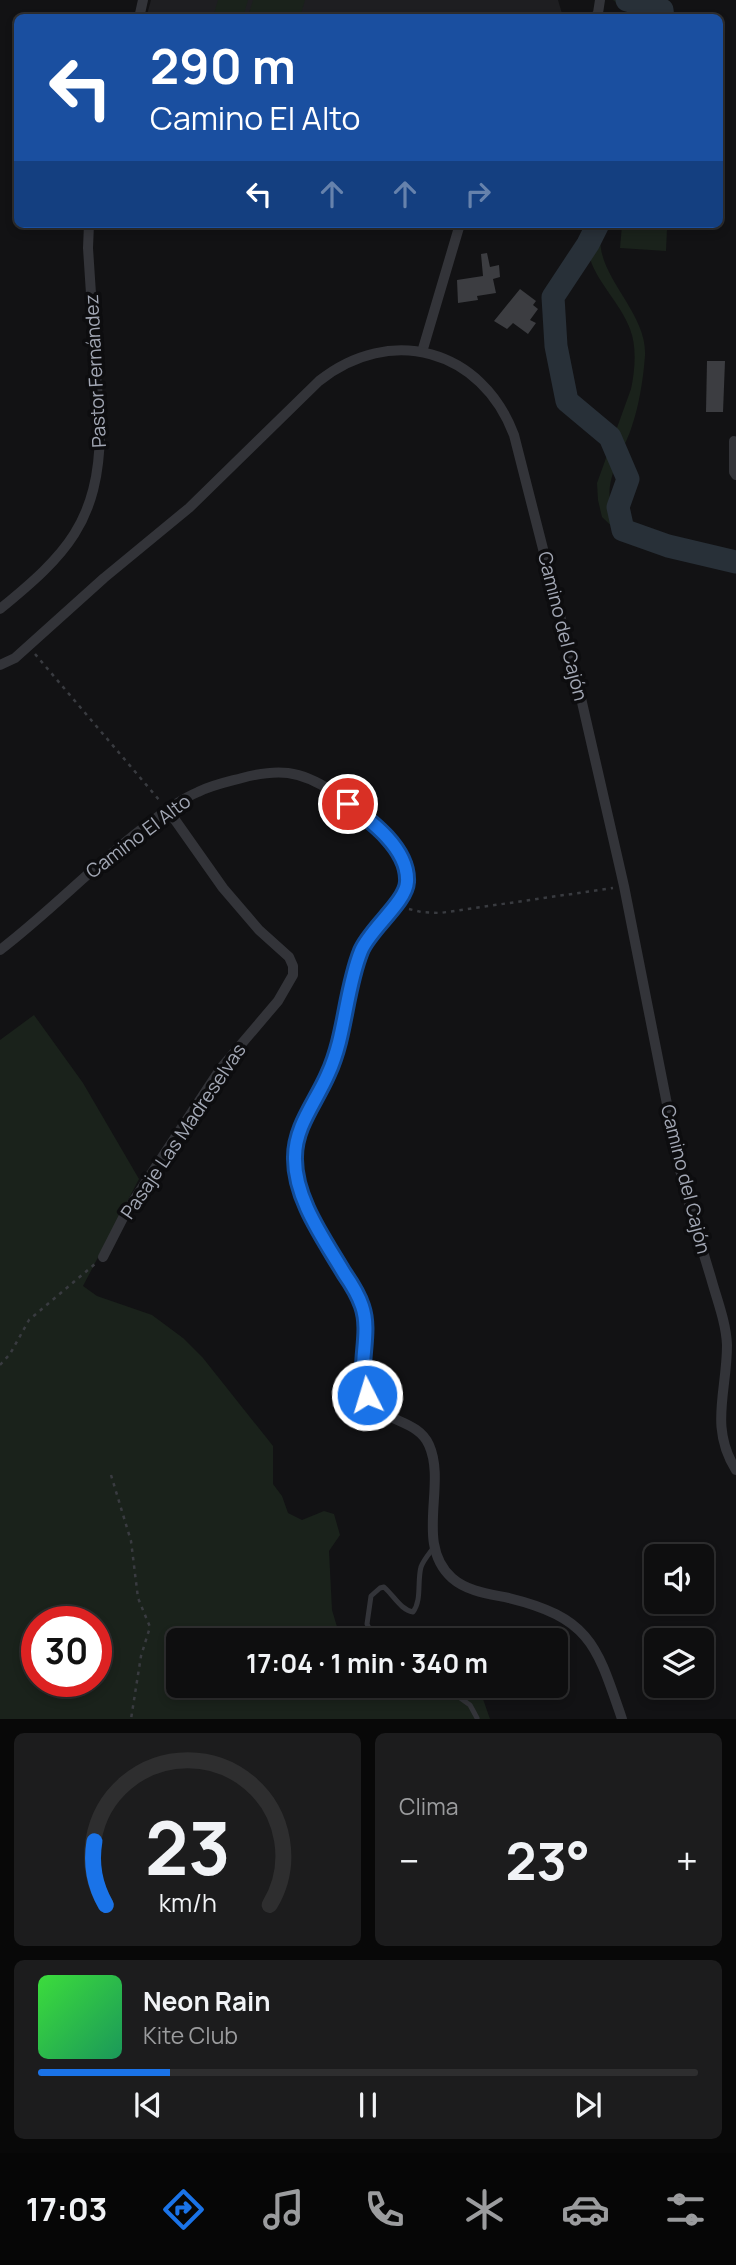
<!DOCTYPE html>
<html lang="es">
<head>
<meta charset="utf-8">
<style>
	:root { --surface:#0e0e0f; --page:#1c1c1d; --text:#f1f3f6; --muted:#9b9c9e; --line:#2e2e2f; --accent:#1a73e8 }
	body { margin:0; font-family:Manrope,sans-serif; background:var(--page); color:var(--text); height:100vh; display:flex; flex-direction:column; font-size:26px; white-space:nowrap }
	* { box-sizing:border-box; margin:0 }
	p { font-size:23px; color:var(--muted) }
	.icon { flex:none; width:38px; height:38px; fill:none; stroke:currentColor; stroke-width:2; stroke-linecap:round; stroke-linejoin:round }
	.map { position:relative; height:1719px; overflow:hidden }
	.drawer { display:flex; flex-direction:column; gap:14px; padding:14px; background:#080808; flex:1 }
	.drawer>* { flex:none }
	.top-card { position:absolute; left:14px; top:14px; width:709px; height:214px; border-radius:10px; box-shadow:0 4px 10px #0003,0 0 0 2px var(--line); background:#1a4fa0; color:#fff; overflow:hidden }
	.fabs { position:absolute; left:644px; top:1544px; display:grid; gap:14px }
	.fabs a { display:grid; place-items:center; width:70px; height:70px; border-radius:10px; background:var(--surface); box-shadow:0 4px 10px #0003,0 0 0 2px var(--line); font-size:35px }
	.speed { position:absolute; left:21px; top:1606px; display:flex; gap:14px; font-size:35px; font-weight:700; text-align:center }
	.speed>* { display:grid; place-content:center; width:91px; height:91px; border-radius:50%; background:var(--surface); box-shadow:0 4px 10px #0003,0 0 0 2px var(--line); line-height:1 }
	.speed .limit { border:10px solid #d22; background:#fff; color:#111 }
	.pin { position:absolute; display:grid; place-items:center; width:60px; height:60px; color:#fff; margin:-30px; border:4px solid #fff; border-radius:50%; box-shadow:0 2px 7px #0007 }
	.me { position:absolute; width:77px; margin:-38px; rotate:355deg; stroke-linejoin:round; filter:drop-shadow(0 0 5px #0008) }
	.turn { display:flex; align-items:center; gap:24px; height:147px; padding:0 21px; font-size:32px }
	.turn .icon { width:91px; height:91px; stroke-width:2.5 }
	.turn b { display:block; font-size:49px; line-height:60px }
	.lanes { display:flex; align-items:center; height:66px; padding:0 21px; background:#0003; justify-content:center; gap:35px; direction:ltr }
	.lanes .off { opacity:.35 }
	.big { font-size:52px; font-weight:700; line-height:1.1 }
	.drawer .widget { flex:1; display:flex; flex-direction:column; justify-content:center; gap:10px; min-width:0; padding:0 24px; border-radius:10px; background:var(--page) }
	.drawer .dial { align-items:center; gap:0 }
	.dial svg { height:182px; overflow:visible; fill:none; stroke:var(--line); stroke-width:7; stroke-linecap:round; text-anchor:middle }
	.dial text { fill:var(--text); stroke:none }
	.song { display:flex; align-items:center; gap:21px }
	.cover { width:84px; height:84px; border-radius:10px; background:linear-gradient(135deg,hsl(120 70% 55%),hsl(150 70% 35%)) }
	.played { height:7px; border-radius:4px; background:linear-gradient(90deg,var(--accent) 20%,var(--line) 20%) }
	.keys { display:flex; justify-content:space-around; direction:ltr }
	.heat { display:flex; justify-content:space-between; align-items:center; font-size:38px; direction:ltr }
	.drawer .tiles { flex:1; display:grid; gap:14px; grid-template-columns:1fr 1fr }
	.widget:last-child { grid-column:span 2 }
	.trip { position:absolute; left:166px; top:1628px; width:402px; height:70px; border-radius:10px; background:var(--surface); box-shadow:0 4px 10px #0003,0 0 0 2px var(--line); font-weight:700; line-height:70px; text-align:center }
	.menu { display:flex; height:112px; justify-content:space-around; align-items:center; background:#060606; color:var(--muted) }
	.menu .icon { width:49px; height:49px }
	.menu .on { color:var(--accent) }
	.menu b { font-size:32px; color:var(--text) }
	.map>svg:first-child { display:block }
	.built { fill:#1e1e21 }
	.green { fill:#1a221b; fill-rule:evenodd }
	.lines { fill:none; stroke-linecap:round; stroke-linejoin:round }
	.river { stroke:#283038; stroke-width:23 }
	.building { fill:#3c3d41 }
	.path { stroke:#393b40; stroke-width:2.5; stroke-dasharray:3.5 5; stroke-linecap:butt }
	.service { stroke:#333439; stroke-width:5 }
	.minor { stroke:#333439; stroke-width:10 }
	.route-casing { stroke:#114b97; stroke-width:18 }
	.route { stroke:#1a73e8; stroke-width:12 }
	.labels { text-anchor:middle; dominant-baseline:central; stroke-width:7; stroke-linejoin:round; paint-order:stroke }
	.street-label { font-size:19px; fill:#a3a8b5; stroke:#0d0d0f }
</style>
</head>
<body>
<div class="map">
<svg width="736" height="1719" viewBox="0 0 736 1719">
	<rect width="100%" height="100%" fill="#121214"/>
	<polygon class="built" points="151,0 558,0 563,17 544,17 528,12 501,14 492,18 146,18"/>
	<g class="green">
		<polygon points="218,0 248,0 243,17 213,17"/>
		<polygon points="253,0 305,0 300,17 248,17"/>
		<polygon points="613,0 644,0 662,17 644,17 638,12 621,6"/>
		<path d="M 592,224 L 604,224 C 585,269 648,308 645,356 C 643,381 639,406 631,429 C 622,455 599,487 615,515 C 618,519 623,522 627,525 C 649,542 657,537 681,543 C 701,547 718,555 736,563 L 736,572 L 714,561 L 657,551 L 642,546 L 625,539 L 602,517 L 598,500 L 597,483 L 631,389 C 635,371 637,346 630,329 C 617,293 574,265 592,224 Z"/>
		<polygon points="622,225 667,229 666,251 620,248"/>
		<path d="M 34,1015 L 83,1083 L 139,1179 L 83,1286 L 97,1296 L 152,1315 L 183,1338 L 203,1358 L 273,1446 L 273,1484 L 282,1496 L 288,1513 L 302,1520 L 324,1511 L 334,1514 L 340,1535 L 329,1551 L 332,1610 L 341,1640 L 178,1640 L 178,1685 L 478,1685 L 490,1719 L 0,1719 L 0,1040 ZM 37,1622 L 96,1622 L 96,1682 L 37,1682 Z"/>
	</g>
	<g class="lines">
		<g class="river">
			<polyline points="627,0 662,10 663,18"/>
			<polyline points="598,224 588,244 553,297 556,346 567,401 610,437 628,479 618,507 623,530 668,546 736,562"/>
		</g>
	</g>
	<g class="building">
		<polygon points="487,253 490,267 499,265 500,277 493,279 496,293 477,296 478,300 458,303 457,280 483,276 481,254"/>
		<polygon points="520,289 536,301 533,305 538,309 530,320 536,323 528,334 513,323 507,329 494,321"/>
		<polygon points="707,361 725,361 723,412 706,412"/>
	</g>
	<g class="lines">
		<g class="path">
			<polyline points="35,654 160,801"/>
			<polyline points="409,909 421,912 440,913 613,888"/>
			<polyline points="0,1365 10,1354 29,1320 95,1264"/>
			<polyline points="111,1475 131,1541 138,1598 150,1627 141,1656 131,1719"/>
		</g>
		<g class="service">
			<path d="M 375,1640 L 367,1624 L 371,1596 L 380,1588 L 384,1587 C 394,1596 401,1610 413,1612 C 422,1600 417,1582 421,1567 C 424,1559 430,1553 434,1547"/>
			<polyline points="442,1685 470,1705 477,1718"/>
		</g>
		<g class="minor">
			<polyline points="139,18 143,0"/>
			<polyline points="594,18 598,13 600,0"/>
			<polyline points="422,352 460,224"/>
			<polyline points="734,441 734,472 736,475"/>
			<path d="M 0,609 C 66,555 99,522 100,431 L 88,248 L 89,224"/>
			<path d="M 0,665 L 15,658 L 104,578 L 189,508 L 319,381 C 390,324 482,349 514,435 L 581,698 L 624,886 L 680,1170 C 689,1206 700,1242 711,1278 C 717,1300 726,1322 727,1345 C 727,1392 709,1427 736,1470"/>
			<path d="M 0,950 C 51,911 95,864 147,825 C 163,813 179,800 198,792 C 212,785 227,782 242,778 C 257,774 273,771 288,773 C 319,777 350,803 373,824 C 389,840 414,864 406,890 C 403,899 394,906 387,914 C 377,925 367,938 361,952 C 344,992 346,1038 327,1078 C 315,1103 295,1126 295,1156 C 294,1196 322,1235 341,1268 C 349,1281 358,1294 363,1309 C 371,1336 356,1366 366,1393 C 376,1423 417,1417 429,1445 C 447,1485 414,1544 452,1578 C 468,1592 490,1594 509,1598 C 591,1618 597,1646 622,1719"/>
			<polyline points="103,1257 126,1212 221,1068 278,1001 293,975 293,966 289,957 259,930 223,888 168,810"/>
		</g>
	</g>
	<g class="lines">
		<defs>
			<path id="route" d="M 348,804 C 371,821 409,849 407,882 C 406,902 370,929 361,951 C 345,991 346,1035 328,1074 C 316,1102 295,1126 295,1157 C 294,1198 324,1239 344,1273 C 351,1283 358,1294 362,1306 C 372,1335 356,1366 367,1395"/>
		</defs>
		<use href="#route" class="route-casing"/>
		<use href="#route" class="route"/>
	</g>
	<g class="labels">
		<g class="street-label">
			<text transform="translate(95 371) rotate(-93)">Pastor Fernández</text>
			<text transform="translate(563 626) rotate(76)">Camino del Cajón</text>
			<text transform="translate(138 836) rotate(-37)">Camino El Alto</text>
			<text transform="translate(183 1131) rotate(-56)">Pasaje Las Madreselvas</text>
			<text transform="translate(686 1179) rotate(76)">Camino del Cajón</text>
		</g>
	</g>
</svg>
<div class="fabs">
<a><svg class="icon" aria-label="sound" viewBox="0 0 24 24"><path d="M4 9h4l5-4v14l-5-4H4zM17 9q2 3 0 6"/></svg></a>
<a><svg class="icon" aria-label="layers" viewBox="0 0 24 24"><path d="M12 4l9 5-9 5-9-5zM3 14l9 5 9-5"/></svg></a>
</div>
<div class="speed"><div class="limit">30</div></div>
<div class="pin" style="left:348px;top:804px;background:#d93025"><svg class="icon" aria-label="arrive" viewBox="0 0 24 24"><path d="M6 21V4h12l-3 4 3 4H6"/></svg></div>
<svg class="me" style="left:367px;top:1395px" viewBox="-20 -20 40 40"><circle r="17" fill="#1a73e8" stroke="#fff" stroke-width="3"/><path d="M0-11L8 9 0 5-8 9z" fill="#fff"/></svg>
<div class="trip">17:04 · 1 min · 340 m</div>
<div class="top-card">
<div class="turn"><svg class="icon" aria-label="left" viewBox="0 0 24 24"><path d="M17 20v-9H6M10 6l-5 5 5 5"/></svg><div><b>290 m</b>Camino El Alto</div></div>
<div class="lanes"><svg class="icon" aria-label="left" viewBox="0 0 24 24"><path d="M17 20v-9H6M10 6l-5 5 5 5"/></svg><svg class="icon off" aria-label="ahead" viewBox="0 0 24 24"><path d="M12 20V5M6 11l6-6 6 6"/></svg><svg class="icon off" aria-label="ahead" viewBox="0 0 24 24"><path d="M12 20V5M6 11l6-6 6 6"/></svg><svg class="icon off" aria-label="right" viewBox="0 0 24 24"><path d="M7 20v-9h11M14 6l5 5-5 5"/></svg></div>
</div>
</div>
<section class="drawer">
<div class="tiles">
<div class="widget dial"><svg viewBox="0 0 100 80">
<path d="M14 69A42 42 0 1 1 86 69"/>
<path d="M14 69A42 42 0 0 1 9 41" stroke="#1a73e8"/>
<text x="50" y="56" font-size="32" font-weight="700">23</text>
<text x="50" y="72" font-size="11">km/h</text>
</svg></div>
<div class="widget"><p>Clima</p>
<div class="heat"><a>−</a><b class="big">23°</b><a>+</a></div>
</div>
<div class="widget">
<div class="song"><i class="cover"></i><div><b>Neon Rain</b><p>Kite Club</p></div></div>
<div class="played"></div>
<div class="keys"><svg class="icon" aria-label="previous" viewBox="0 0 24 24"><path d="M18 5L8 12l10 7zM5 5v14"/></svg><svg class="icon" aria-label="pause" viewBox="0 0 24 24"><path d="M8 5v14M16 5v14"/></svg><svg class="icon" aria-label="next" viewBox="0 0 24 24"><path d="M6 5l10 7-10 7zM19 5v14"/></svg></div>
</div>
</div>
</section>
<nav class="menu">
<b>17:03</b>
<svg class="icon on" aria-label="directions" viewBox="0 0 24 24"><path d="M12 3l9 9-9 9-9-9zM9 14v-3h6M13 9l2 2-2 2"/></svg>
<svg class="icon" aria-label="music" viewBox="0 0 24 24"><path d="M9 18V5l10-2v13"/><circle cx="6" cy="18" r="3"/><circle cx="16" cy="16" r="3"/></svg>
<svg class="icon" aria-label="phone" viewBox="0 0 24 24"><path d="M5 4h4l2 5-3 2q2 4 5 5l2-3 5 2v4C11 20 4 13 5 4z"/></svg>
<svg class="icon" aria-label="climate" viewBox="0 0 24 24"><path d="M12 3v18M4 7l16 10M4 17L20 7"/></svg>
<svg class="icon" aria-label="car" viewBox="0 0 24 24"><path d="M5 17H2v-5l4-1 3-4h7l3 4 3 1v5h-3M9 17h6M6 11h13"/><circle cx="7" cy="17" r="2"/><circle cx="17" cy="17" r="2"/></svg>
<svg class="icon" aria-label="filters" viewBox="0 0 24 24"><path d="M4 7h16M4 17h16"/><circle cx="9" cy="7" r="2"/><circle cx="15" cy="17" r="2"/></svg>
</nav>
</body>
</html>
